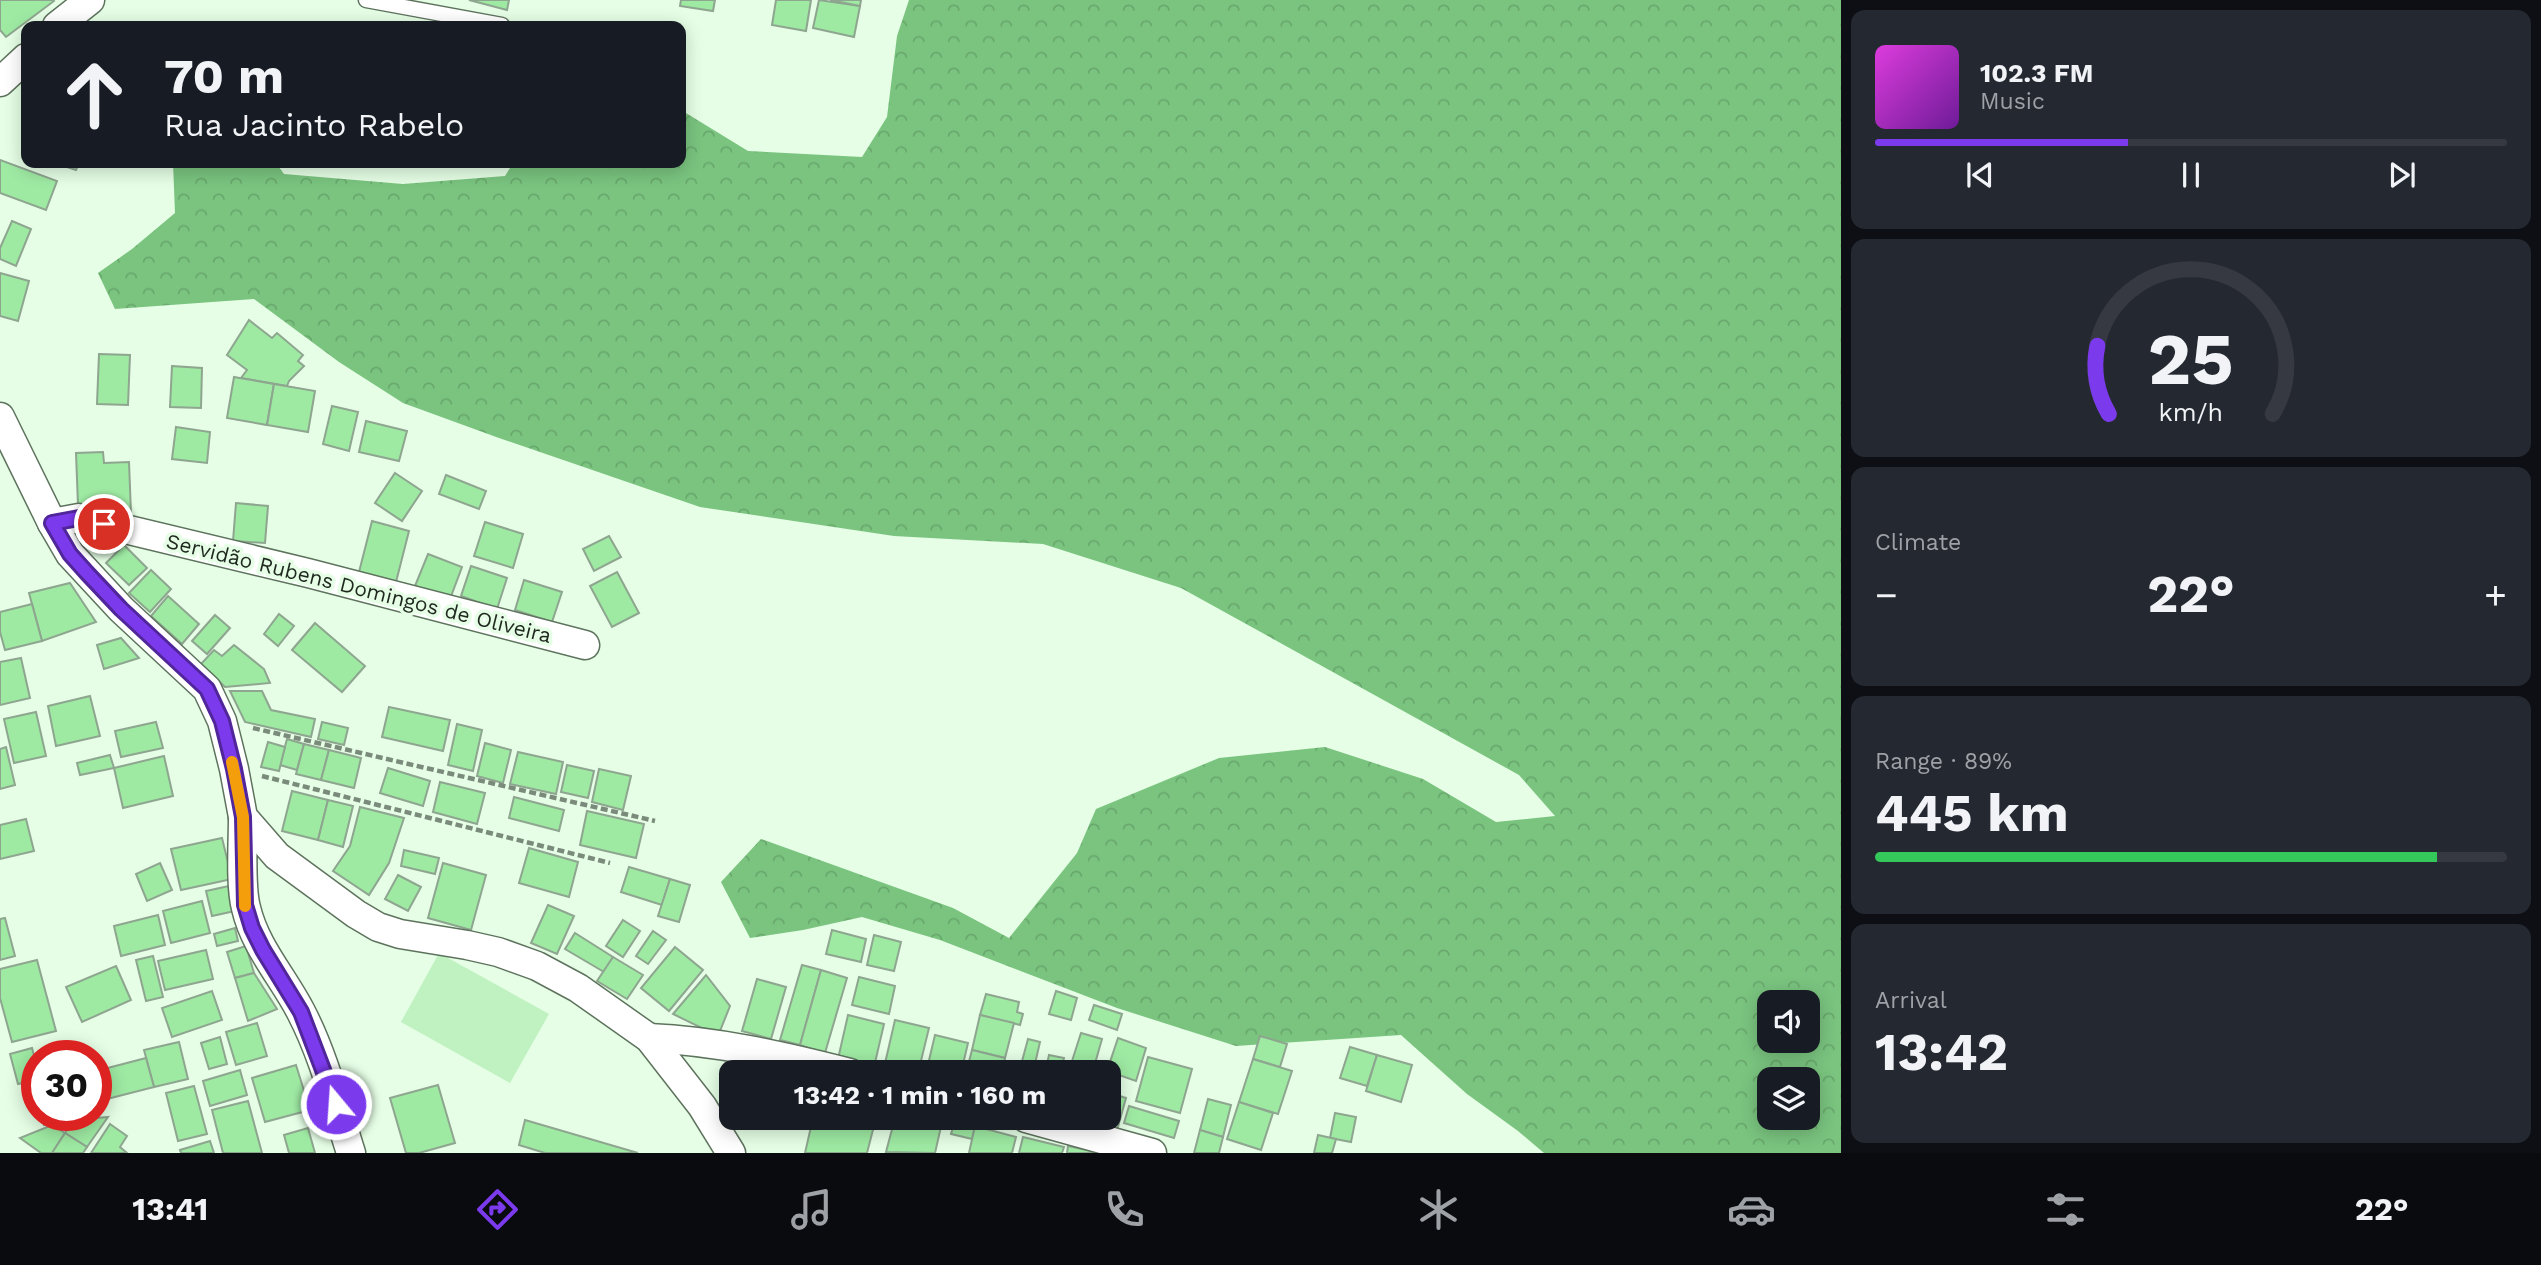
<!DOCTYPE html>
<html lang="en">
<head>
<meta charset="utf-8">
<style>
	:root { --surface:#171b24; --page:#242831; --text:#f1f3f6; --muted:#9ea1a6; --line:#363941; --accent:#7c3aed }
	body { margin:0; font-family:"Work Sans",sans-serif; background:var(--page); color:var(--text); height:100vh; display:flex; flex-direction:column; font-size:26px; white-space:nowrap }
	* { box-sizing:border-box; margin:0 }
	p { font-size:23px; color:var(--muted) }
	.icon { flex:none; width:38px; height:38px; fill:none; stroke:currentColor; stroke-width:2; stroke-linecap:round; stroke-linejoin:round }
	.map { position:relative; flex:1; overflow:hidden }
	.details { display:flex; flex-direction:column; gap:10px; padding:10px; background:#0d0f14; width:700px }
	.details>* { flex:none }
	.banner { position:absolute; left:21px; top:21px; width:665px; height:147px; border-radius:14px; box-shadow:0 4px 18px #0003; background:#171b24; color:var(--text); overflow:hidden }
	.buttons { position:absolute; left:1757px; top:990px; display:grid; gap:14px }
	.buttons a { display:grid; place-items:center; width:63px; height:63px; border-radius:14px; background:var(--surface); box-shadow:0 4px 18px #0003; font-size:35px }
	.speed { position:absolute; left:21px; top:1040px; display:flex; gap:14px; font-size:35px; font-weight:700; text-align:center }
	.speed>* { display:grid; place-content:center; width:91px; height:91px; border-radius:50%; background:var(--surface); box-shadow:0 4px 18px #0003; line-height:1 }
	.speed .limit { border:10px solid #d22; background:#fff; color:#111 }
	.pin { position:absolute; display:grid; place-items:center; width:60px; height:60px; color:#fff; margin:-30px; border:4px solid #fff; border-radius:50%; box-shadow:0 2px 7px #0007 }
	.me { position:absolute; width:77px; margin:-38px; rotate:342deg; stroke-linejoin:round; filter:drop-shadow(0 0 5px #0008) }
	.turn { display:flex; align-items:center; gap:24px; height:147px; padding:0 28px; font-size:32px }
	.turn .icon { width:91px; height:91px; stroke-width:2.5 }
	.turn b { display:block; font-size:49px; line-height:60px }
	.big { font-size:52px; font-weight:700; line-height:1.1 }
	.details .widget { flex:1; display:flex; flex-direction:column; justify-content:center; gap:10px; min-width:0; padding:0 24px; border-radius:14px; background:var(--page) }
	.details .dial { align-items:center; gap:0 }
	.dial svg { height:182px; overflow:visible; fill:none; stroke:var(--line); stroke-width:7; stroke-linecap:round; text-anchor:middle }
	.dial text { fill:var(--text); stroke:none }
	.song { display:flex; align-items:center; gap:21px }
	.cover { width:84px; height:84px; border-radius:10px; background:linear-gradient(135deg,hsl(300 70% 55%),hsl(280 70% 35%)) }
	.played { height:7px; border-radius:4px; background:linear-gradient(90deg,var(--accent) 40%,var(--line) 40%) }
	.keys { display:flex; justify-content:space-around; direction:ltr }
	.heat { display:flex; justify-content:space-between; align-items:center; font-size:38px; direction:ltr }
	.charge { height:10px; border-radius:5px; background:linear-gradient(90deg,#34c759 89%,var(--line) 0) }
	.trip { position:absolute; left:719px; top:1060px; width:402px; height:70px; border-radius:14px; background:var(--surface); box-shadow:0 4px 18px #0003; font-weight:700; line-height:70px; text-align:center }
	.tab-bar { display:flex; height:112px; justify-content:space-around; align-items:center; background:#090b0e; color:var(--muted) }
	.tab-bar .icon { width:49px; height:49px }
	.tab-bar .on { color:var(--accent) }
	.tab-bar b { font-size:32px; color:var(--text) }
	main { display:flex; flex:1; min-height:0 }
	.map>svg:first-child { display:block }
	.forest { fill:url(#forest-crowns); fill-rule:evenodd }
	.pitch { fill:#bff2c0 }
	.building { fill:#9eeaa3; stroke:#8ea58f; stroke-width:2 }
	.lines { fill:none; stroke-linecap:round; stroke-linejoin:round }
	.service-casing { stroke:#5e735e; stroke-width:17 }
	.minor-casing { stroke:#5e735e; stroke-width:31 }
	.path { stroke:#7b8b7b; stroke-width:4.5; stroke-dasharray:7 3.5; stroke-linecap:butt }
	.service { stroke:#fff; stroke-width:14 }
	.minor { stroke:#fff; stroke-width:28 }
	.route-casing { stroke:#51269a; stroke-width:18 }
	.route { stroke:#7c3aed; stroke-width:12 }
	.slow { stroke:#f59e0b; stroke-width:12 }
	.labels { text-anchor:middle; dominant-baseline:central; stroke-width:7; stroke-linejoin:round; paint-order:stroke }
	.street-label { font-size:21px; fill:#1f281f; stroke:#e5fee5 }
</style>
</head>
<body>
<main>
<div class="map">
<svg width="1841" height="1153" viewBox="0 0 1841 1153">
	<defs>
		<pattern id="forest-crowns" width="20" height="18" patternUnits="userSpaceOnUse" patternTransform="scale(1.75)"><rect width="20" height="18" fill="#7ac47f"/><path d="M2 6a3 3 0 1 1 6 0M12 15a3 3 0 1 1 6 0" fill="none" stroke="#69a86d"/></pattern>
	</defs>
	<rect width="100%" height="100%" fill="#e5fee5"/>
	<path class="forest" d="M 909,0 L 1841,0 L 1841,1153 L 1544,1153 L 1518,1131 L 1467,1094 L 1401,1035 L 1236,1046 L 1117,1008 L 940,940 L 862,917 L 803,930 L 750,938 L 721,882 L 761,839 L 953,908 L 1009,938 L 1077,853 L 1096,809 L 1219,758 L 1325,747 L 1423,779 L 1496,822 L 1555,816 L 1519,775 L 1181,588 L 1043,544 L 894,536 L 700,507 L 499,438 L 403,403 L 339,362 L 254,299 L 115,309 L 98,273 L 132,249 L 175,213 L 173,163 L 276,163 L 284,174 L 403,184 L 505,176 L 513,163 L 681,163 L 681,110 L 748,151 L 862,157 L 887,117 L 897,36 ZM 1769,1003 L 1808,1003 L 1808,1041 L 1769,1041 ZM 1769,1080 L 1808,1080 L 1808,1118 L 1769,1118 Z"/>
	<polygon class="pitch" points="439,953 549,1014 510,1083 401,1022"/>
	<g class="building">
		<polygon points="0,0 53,0 54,1 6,37 0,30"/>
		<polygon points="469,0 509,0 507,10"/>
		<polygon points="681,0 715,0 713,11 680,6"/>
		<polygon points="776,0 811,0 806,31 772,25"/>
		<polygon points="819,0 860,6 854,37 813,28"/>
		<polygon points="830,0 861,0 860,6"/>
		<polygon points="0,160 57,181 46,210 0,193"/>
		<polygon points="55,163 79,163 76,170"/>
		<polygon points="12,221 31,229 16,266 0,259 0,248"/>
		<polygon points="0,273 29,281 18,321 0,316"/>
		<polygon points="249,320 272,338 277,333 303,355 298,361 304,366 289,381 287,386 241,378 247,370 227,355"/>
		<polygon points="99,354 130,355 128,405 97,404"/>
		<polygon points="172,366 202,368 201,408 170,407"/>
		<polygon points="234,377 274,384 267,425 227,418"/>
		<polygon points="274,384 315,391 308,432 267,425"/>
		<polygon points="332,406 358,412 349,451 323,444"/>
		<polygon points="366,421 407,431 399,461 359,452"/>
		<polygon points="176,427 210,432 207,463 172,459"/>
		<polygon points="103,452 104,463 129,462 131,513 109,514 108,504 78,505 76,453"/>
		<polygon points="395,473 422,491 402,521 375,503"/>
		<polygon points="446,475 486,491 479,509 439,494"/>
		<polygon points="236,503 268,506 265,543 233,541"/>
		<polygon points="372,521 409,531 396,582 359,572"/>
		<polygon points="485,522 523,534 513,568 474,556"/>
		<polygon points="609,536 621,557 594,571 583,549"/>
		<polygon points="124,545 147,568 129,585 106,563"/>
		<polygon points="428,554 462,567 450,599 415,586"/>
		<polygon points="471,566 507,578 497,609 461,596"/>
		<polygon points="151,570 171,589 150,612 129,593"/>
		<polygon points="617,572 639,613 612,627 590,586"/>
		<polygon points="524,580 562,592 552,622 515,610"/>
		<polygon points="70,583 96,622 42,641 29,593"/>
		<polygon points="168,596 199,624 182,644 151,616"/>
		<polygon points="32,604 42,641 5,650 0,632 0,612"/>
		<polygon points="279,614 294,626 278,646 264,634"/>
		<polygon points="215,615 230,628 207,654 192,641"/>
		<polygon points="315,623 365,666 342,692 292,650"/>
		<polygon points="121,638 139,658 104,669 97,645"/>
		<polygon points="234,645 264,669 270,683 225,687 201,664 214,650 222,656"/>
		<polygon points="21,658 30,698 0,705 0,662"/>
		<polygon points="230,691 262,691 271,710 315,719 311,737 245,722"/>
		<polygon points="90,696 100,736 56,746 48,706"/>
		<polygon points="389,707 450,720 443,751 382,737"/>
		<polygon points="36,712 46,756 14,763 4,719"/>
		<polygon points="156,722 163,748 121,757 115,731"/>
		<polygon points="322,722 348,728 344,745 318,739"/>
		<polygon points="457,724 482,730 473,771 448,765"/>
		<polygon points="287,739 304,744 297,770 280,765"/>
		<polygon points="268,742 285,747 279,771 261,767"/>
		<polygon points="485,743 511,750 503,783 477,776"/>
		<polygon points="304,744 329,750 321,780 296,774"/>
		<polygon points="6,747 15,785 0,789 0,749"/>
		<polygon points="329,750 361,758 354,788 321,780"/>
		<polygon points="518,752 563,762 556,794 510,784"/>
		<polygon points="110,755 114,768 80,775 77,763"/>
		<polygon points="164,756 173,796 123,808 114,768"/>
		<polygon points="567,765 594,771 588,798 561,792"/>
		<polygon points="388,768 430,781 423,806 380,793"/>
		<polygon points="599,769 631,776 623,810 592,802"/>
		<polygon points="440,782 485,793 477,824 433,812"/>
		<polygon points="292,791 328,800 318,840 282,831"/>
		<polygon points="514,797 564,810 559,831 509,818"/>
		<polygon points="328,800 353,806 343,847 318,840"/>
		<polygon points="360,807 404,818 389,863 369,895 333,871 350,846"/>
		<polygon points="587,811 644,824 636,858 580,845"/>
		<polygon points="26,819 34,851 0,859 0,825"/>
		<polygon points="222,838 232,879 181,890 171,849"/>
		<polygon points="529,848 578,862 569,897 519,883"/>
		<polygon points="404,850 439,858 435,874 401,866"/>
		<polygon points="160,863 172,890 147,901 136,874"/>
		<polygon points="443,863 486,875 471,930 428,918"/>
		<polygon points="629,867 670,879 662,905 621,892"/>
		<polygon points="398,875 421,887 408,911 385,899"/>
		<polygon points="670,879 690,885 679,922 658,916"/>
		<polygon points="229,886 235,911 212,916 206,891"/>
		<polygon points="202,901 210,933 171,943 163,911"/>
		<polygon points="548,905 574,916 557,954 531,943"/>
		<polygon points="158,915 165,945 121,956 114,926"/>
		<polygon points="5,918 15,956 0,960 0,919"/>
		<polygon points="623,920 640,931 623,957 606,946"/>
		<polygon points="235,928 238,941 217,946 214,934"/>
		<polygon points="832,930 866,939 861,962 826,954"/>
		<polygon points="653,931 666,940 648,964 636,956"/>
		<polygon points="575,933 613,957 604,972 565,949"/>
		<polygon points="874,935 901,942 894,971 867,965"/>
		<polygon points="246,946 254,973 235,978 227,952"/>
		<polygon points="675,947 703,970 669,1011 641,988"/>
		<polygon points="206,950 213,979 165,990 158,961"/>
		<polygon points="153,956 163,997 146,1001 136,960"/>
		<polygon points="613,957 643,975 627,999 597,981"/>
		<polygon points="37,960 56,1031 12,1042 0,998 0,969"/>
		<polygon points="802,965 821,970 800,1045 780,1040"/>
		<polygon points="116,966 131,1000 82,1022 66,987"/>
		<polygon points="821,970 847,978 825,1053 800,1045"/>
		<polygon points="254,973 277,1009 248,1021 235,978"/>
		<polygon points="706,975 730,1006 718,1036 673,1014"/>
		<polygon points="859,977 895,986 889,1014 852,1005"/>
		<polygon points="757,979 786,987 771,1039 742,1031"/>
		<polygon points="212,991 222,1020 172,1037 162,1008"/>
		<polygon points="1056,991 1077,998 1071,1020 1049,1014"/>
		<polygon points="986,994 1019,1002 1017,1012 1023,1014 1020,1025 980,1015"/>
		<polygon points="1094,1005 1122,1014 1117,1030 1089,1020"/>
		<polygon points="848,1015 884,1024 874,1067 838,1059"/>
		<polygon points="980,1015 1014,1023 1005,1058 972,1050"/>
		<polygon points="895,1020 929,1028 918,1073 883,1072"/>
		<polygon points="257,1023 267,1056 236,1065 226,1032"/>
		<polygon points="1081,1033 1102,1039 1094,1067 1072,1061"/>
		<polygon points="935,1035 968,1043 961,1073 926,1073"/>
		<polygon points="1260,1036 1287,1044 1280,1067 1253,1059"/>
		<polygon points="220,1037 227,1064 209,1069 201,1043"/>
		<polygon points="1118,1038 1146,1048 1136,1081 1107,1071"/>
		<polygon points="1028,1039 1040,1042 1034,1068 1021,1065"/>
		<polygon points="179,1042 188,1079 154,1087 144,1050"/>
		<polygon points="1350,1047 1377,1055 1367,1086 1340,1078"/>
		<polygon points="32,1048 37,1067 37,1080 18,1084 10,1054"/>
		<polygon points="972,1050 1005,1058 1002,1073 966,1073"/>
		<polygon points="1049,1055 1064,1058 1060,1073 1045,1073"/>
		<polygon points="1377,1055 1412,1065 1401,1102 1366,1091"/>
		<polygon points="1148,1057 1192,1069 1180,1113 1136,1101"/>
		<polygon points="146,1058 154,1087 107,1099 100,1070"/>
		<polygon points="1253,1059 1292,1071 1278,1114 1239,1102"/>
		<polygon points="296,1065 310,1110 265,1122 252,1078"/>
		<polygon points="240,1070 247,1095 210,1106 203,1081"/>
		<polygon points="438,1085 455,1143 419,1153 406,1153 390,1098"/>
		<polygon points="194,1086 207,1134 178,1141 166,1093"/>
		<polygon points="1110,1093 1126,1098 1116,1134 1093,1128 1096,1118 1110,1118"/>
		<polygon points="1208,1099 1231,1105 1223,1137 1200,1130"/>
		<polygon points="248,1101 262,1153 223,1153 212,1110"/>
		<polygon points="1239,1102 1273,1113 1261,1150 1227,1139"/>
		<polygon points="1129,1106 1179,1121 1174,1138 1124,1123"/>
		<polygon points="1335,1113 1356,1117 1351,1142 1330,1138"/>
		<polygon points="40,1115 77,1115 44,1125"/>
		<polygon points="108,1117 87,1147 65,1133 73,1120"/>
		<polygon points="813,1118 876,1118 867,1153 805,1153"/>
		<polygon points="895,1118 943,1118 935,1153 886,1152"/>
		<polygon points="525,1120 638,1153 545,1153 519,1145"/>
		<polygon points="955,1121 975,1126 972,1139 951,1134"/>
		<polygon points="110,1124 127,1136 120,1147 127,1153 91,1153"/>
		<polygon points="52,1125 65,1133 52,1153 41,1153 20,1138"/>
		<polygon points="975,1126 1016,1137 1012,1153 969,1153"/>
		<polygon points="308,1128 315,1153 289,1153 284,1135"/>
		<polygon points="1200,1130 1223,1137 1219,1153 1194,1153"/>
		<polygon points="65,1133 87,1147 83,1153 52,1153"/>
		<polygon points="1318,1135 1336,1139 1332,1153 1314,1153"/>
		<polygon points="1023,1137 1064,1147 1062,1153 1019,1153"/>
		<polygon points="210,1141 214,1153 181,1153 180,1150"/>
		<polygon points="1068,1146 1102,1153 1067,1153"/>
	</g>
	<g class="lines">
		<defs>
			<polyline id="service" points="366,0 502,25"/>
			<g id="minor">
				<polyline points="57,26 90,0"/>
				<polyline points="0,82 26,58"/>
				<polyline points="0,417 52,523 70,554 121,609 207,689 222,721 234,769 243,817 277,856 356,914 378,927 400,934 467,945 498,952 537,966 578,988 649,1038 702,1106 731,1153"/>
				<polyline points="52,523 79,518 308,573 585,645"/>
				<path d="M 243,817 C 243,842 240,886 246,908 C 255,947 283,977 301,1012 C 324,1056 336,1106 351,1153"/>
				<path d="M 649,1038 C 718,1041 783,1056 850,1073"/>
				<polyline points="1026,1118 1152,1153"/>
			</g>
		</defs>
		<use href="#service" class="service-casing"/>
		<use href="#minor" class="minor-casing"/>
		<g class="path">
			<polyline points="253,728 655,821"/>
			<polyline points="262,776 610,863"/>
		</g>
		<use href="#service" class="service"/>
		<use href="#minor" class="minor"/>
	</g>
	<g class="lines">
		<defs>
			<polyline id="route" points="104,524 79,518 52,523 70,554 87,573 121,609 207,689 222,721 234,769 243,817 245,905 252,928 263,950 301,1012 336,1104"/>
		</defs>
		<use href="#route" class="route-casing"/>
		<use href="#route" class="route"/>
		<polyline class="slow" points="232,762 243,817 245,906"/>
	</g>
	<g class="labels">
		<g class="street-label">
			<text transform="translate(359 588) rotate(14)">Servidão Rubens Domingos de Oliveira</text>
		</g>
	</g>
</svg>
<div class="buttons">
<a><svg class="icon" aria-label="sound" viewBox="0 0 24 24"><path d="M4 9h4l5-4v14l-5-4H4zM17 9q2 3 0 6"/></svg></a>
<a><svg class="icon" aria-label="layers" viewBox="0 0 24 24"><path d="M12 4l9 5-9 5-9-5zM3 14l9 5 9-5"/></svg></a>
</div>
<div class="speed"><div class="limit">30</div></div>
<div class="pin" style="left:104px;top:524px;background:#d93025"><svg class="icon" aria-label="arrive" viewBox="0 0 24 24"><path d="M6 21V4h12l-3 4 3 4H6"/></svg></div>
<svg class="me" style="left:336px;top:1104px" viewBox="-20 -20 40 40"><circle r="17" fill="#7c3aed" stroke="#fff" stroke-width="3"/><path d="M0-11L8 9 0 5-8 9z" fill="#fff"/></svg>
<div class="trip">13:42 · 1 min · 160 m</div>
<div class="banner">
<div class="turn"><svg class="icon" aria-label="ahead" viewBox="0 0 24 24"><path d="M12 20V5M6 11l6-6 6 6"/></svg><div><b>70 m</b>Rua Jacinto Rabelo</div></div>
</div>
</div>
<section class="details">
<div class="widget">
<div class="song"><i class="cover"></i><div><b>102.3 FM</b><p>Music</p></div></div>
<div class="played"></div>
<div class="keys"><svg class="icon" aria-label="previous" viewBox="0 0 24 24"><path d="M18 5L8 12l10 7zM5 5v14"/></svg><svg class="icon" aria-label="pause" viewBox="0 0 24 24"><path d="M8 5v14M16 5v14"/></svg><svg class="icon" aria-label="next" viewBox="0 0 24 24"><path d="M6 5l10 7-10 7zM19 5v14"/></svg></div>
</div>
<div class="widget dial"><svg viewBox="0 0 100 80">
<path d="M14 69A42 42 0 1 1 86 69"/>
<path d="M14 69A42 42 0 0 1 9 39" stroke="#7c3aed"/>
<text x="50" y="56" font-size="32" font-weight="700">25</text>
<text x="50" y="72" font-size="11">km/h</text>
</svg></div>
<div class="widget"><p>Climate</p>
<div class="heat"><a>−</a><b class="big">22°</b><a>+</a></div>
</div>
<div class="widget"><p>Range · 89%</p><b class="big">445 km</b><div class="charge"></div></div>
<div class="widget"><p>Arrival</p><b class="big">13:42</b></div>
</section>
</main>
<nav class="tab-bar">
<b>13:41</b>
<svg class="icon on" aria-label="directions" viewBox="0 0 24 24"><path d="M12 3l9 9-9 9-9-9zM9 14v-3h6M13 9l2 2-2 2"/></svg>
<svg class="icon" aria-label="music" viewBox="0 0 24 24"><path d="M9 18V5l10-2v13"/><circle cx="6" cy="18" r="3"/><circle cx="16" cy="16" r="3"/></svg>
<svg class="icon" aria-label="phone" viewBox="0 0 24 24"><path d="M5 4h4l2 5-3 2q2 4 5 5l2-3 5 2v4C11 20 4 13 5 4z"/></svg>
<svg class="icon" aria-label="climate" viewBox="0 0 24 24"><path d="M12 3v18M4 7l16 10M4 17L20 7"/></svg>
<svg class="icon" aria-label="car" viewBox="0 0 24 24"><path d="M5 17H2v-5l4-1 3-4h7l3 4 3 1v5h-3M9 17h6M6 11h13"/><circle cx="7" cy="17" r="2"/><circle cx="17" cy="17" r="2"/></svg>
<svg class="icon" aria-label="filters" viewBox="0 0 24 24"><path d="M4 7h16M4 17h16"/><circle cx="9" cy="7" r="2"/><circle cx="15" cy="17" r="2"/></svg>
<b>22°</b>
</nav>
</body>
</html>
